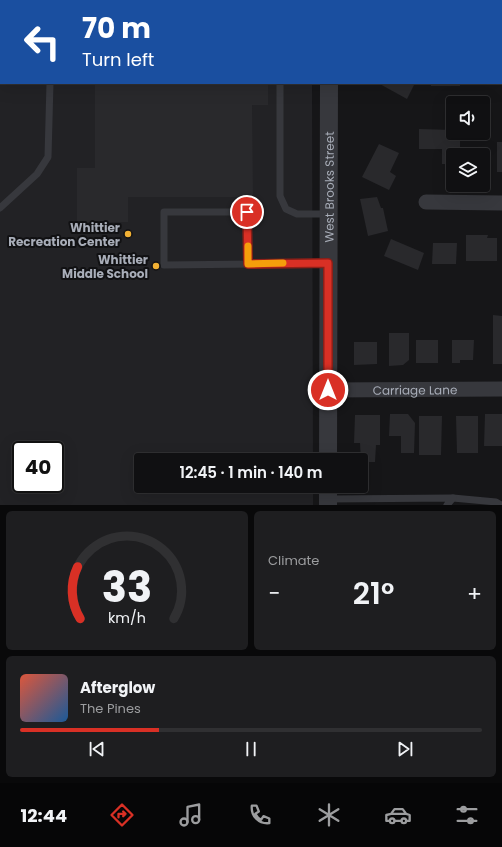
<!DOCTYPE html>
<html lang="en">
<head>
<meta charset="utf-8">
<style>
	:root { --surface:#101012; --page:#1e1e20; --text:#f1f3f6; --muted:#9c9d9f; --line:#303032; --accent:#d93025 }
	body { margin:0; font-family:Poppins,sans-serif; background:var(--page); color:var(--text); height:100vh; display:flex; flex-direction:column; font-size:15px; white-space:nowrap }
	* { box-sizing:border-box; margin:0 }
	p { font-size:13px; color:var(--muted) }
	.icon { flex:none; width:22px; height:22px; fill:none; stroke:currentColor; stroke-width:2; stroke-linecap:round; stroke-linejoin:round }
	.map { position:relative; height:505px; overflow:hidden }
	.side { display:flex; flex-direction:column; gap:6px; padding:6px; background:#09090a; flex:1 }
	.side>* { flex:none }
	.guide { position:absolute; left:0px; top:0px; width:502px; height:84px; box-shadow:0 4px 16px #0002,0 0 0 1px var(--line); background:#1a4fa0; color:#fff; overflow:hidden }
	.fabs { position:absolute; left:446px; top:96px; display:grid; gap:8px }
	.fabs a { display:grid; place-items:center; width:44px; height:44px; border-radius:4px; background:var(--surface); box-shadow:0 4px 16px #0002,0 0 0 1px var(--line); font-size:20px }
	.speed { position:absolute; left:12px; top:441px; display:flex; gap:8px; font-size:20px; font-weight:700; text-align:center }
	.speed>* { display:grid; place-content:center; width:52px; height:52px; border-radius:50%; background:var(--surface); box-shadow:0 4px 16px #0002,0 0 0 1px var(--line); line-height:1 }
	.speed .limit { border:2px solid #111; border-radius:6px; background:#fff; color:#111 }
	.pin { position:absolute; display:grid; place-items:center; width:34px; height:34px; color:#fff; margin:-17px; border:2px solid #fff; border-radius:50%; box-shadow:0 1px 4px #0007 }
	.me { position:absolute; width:44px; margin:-22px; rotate:0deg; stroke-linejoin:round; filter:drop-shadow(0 0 3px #0008) }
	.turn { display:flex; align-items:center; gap:14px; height:84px; padding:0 16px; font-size:18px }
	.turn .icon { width:52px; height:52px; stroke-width:2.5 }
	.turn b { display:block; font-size:28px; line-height:34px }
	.big { font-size:30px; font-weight:600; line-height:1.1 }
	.side .card { flex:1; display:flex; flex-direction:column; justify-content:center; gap:6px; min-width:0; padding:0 14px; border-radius:6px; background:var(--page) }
	.side .dial { align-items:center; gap:0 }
	.dial svg { height:104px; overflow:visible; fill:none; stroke:var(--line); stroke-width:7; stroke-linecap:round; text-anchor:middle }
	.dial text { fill:var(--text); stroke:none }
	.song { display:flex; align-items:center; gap:12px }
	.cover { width:48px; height:48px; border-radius:6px; background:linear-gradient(135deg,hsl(10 70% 55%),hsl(210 70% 35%)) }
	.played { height:4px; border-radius:2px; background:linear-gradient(90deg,var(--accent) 30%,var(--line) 30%) }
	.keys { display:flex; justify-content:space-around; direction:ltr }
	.heat { display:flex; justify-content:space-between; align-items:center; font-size:22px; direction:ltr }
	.side .tiles { flex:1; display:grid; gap:6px; grid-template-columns:1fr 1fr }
	.card:last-child { grid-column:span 2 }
	.trip { position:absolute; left:134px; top:453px; width:234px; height:40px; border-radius:4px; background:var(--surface); box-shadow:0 4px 16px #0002,0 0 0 1px var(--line); font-weight:600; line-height:40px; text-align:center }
	.tab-bar { display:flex; height:64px; justify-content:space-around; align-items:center; background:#060607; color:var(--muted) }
	.tab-bar .icon { width:28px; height:28px }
	.tab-bar .on { color:var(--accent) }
	.tab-bar b { font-size:18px; color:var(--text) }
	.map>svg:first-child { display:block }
	.built { fill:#222225; fill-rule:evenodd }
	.building { fill:#29292c }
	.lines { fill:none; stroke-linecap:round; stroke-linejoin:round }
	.service { stroke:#37383d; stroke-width:7 }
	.minor { stroke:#37383d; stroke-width:15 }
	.tertiary { stroke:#37383d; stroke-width:18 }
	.route-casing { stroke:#8d1f18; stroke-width:10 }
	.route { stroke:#d93025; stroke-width:7 }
	.slow { stroke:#f59e0b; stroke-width:7 }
	.poi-dot { fill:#f2b134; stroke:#111113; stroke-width:1.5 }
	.labels { text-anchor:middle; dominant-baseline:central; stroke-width:4; stroke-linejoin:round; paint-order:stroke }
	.street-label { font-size:12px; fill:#a8adb8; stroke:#111113 }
	.poi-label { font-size:12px; font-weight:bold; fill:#a8adb8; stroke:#111113; text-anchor:end }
</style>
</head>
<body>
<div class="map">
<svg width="502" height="505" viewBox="0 0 502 505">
	<rect width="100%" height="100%" fill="#161618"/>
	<path class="built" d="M 0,0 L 312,0 L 1,1 L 1,83 L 312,83 L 313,460 L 141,460 L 141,486 L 313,486 L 313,505 L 0,505 ZM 21,450 L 55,450 L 55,484 L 21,484 Z"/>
	<g class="building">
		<polygon points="95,83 268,83 268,105 252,105 253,197 128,197 128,222 77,222 77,168 95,168"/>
		<polygon points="378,83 415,83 407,99"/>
		<rect x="431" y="83" width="29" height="3"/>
		<polygon points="419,129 453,130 453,133 460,133 460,155 453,155 453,164 442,164 442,149 419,149"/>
		<rect x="497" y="142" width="5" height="30"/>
		<polygon points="379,144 399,153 390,172 396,176 389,190 362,177"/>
		<polygon points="467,151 490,151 490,171 483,171 483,155 467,155"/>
		<polygon points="377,197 381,208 383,208 388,231 368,236 360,199"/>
		<polygon points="466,235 488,235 487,238 497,238 497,261 466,261"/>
		<polygon points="391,239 424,253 418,270 384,256"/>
		<polygon points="433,243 457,243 456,264 432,264"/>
		<polygon points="493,315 502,316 502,364 493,364"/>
		<polygon points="389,333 409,333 409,360 403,365 389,366"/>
		<rect x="416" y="340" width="22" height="23"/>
		<polygon points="452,340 474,340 473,360 460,360 460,363 452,363"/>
		<polygon points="354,342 377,342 377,364 354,365"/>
		<polygon points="390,414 408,414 415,423 414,453 401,453 401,436 389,436"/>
		<polygon points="485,414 502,414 502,446 484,446"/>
		<polygon points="355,415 380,415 380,445 376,445 375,462 361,462 360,443 354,443"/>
		<polygon points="419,416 442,416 441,455 419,455"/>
		<polygon points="456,416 478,416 478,453 457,453"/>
	</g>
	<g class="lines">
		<g class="service">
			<polyline points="280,0 280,1"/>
			<polyline points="0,35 1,35"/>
			<polyline points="280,83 280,196 286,209 297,214 327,214"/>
			<polyline points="0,208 37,174 48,157 50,83"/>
			<polyline points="248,264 247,212 164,212 164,265 328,263"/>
			<polyline points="453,498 496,502 501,505"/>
			<polyline points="329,499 453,498 447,505"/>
		</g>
		<g class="minor">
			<polyline points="501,15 502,15"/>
			<polyline points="426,202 502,203"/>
			<path id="s1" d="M 328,390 L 502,389"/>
		</g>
		<g class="tertiary">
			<polyline points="329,1 329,0"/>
			<path id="s2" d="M 328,460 L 329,83"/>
			<polyline points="328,486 328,505"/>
		</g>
	</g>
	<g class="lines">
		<defs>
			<polyline id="route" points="247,212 248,264 328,263 328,390"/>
		</defs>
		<use href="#route" class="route-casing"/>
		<use href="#route" class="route"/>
		<polyline class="slow" points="248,246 248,264 283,263"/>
	</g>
	<g class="poi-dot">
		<circle cx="128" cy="234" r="4"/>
		<circle cx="156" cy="266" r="4"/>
	</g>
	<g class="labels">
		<g class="street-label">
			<text stroke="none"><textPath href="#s2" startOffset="273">West Brooks Street</textPath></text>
			<text stroke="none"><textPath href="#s1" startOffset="87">Carriage Lane</textPath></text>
		</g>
		<g class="poi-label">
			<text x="120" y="227">Whittier<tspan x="120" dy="14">Recreation Center</tspan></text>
			<text x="148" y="259">Whittier<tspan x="148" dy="14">Middle School</tspan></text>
		</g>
	</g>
</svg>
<div class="fabs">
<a><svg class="icon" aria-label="sound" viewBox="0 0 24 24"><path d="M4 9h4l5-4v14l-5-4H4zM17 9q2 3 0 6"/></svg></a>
<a><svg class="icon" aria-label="layers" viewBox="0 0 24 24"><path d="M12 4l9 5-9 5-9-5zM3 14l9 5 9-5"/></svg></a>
</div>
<div class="speed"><div class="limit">40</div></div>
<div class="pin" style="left:247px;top:212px;background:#d93025"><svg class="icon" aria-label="arrive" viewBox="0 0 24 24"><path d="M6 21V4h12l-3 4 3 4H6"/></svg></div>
<svg class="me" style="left:328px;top:390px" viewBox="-20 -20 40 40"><circle r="17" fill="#d93025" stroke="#fff" stroke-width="3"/><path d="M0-11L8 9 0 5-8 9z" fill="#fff"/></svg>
<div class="trip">12:45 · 1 min · 140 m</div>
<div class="guide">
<div class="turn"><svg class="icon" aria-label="left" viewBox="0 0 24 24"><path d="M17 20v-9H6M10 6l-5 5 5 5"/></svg><div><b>70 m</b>Turn left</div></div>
</div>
</div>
<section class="side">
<div class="tiles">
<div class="card dial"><svg viewBox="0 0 100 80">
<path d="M14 69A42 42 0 1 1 86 69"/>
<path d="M14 69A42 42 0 0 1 12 29" stroke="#d93025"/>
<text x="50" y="56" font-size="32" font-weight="700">33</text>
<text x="50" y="72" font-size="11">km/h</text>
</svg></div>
<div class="card"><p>Climate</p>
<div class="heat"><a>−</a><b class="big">21°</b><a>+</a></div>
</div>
<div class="card">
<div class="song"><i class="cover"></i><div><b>Afterglow</b><p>The Pines</p></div></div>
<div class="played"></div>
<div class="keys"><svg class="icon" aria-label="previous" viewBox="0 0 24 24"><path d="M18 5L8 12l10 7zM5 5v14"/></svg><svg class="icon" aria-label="pause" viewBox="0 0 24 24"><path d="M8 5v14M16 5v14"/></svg><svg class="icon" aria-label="next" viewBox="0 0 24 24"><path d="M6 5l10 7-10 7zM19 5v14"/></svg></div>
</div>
</div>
</section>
<nav class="tab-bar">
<b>12:44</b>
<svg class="icon on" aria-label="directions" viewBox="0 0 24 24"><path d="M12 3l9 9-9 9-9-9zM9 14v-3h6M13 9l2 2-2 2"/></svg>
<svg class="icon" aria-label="music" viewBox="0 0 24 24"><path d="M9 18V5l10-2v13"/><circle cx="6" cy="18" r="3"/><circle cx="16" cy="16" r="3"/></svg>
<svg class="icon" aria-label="phone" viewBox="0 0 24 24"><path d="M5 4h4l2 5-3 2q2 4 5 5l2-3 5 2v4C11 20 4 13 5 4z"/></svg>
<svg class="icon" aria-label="climate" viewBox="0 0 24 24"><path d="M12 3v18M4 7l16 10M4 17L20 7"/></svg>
<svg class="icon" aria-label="car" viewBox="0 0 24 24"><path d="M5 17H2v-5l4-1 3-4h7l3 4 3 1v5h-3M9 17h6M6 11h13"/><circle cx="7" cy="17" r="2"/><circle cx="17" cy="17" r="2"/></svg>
<svg class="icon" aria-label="filters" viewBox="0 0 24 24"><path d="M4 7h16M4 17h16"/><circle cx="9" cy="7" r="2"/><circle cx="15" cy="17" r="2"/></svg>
</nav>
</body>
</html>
